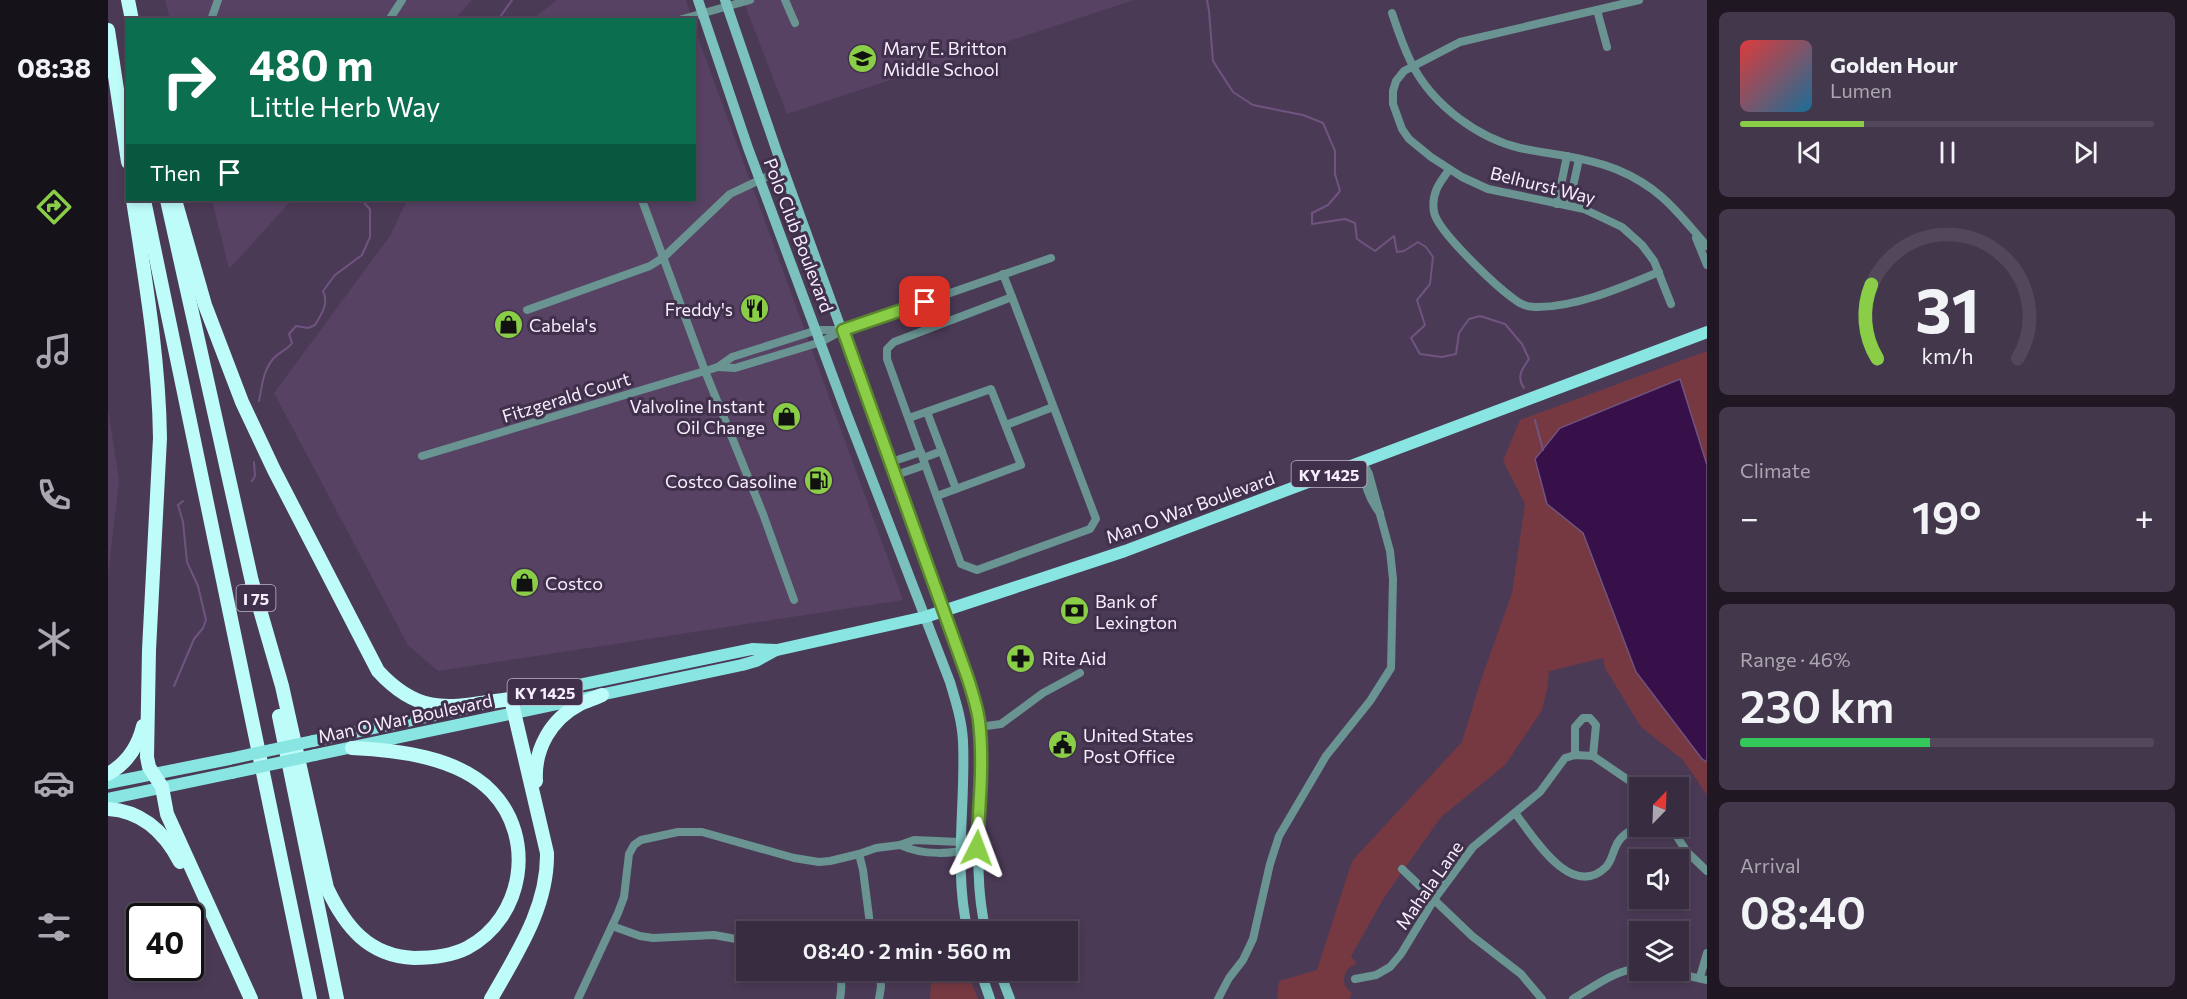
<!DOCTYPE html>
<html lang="en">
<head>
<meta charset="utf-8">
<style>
	:root { --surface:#382c40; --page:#43384b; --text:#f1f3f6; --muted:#aba7b1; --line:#524859; --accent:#8ace47 }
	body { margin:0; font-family:Commissioner,sans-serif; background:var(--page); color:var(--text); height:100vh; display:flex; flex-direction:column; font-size:22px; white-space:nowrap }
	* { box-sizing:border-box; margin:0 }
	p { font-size:20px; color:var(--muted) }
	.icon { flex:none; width:33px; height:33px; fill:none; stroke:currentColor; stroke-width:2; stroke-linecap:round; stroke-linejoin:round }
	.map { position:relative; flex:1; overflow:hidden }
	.details { display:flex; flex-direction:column; gap:12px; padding:12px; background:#1f1823; width:480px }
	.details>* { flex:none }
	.guide { position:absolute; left:18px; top:18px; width:570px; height:183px; border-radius:0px; box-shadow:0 3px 9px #0003,0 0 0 2px var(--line); background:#0b6e4f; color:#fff; overflow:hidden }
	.needle { width:39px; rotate:23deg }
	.tools { position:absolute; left:1521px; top:777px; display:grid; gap:12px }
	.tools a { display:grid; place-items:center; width:60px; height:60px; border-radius:0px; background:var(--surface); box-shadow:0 3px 9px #0003,0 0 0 2px var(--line); font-size:30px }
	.speed { position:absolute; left:18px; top:903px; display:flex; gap:12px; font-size:30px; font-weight:700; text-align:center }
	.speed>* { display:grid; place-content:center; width:78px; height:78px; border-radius:50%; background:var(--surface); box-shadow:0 3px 9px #0003,0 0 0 2px var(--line); line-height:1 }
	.speed .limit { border:3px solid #111; border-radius:9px; background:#fff; color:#111 }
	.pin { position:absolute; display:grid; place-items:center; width:51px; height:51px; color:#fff; margin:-26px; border-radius:12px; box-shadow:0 3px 9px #0006 }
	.me { position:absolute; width:66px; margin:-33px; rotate:3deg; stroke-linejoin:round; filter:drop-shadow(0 0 4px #0008) }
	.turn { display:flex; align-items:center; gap:21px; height:126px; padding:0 24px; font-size:27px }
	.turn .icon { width:78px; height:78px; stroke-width:2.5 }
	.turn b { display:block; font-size:42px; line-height:51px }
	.then { display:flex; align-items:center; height:57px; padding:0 24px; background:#0003; gap:12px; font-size:22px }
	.big { font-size:45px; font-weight:600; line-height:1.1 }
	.details .widget { flex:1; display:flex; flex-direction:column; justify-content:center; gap:9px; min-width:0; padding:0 21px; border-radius:9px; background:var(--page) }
	.details .dial { align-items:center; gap:0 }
	.dial svg { height:156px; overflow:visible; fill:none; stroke:var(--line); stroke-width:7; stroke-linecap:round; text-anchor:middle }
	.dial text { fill:var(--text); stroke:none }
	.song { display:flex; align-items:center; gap:18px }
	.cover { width:72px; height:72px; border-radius:9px; background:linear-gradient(135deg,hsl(0 70% 55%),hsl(200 70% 35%)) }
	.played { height:6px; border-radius:3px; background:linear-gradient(90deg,var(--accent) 30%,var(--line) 30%) }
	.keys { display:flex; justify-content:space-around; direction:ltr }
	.heat { display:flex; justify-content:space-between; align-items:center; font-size:33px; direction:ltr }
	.charge { height:9px; border-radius:4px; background:linear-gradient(90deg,#34c759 46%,var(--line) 0) }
	.trip { position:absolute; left:628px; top:921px; width:342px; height:60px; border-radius:0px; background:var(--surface); box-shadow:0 3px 9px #0003,0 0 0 2px var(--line); font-weight:600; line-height:60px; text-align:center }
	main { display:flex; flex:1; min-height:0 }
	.menu { display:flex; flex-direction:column; width:108px; justify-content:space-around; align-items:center; background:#16121a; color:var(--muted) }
	.menu .icon { width:42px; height:42px }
	.menu .on { color:var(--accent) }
	.menu b { font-size:27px; color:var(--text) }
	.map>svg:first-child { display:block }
	.built { fill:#574264 }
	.green { fill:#763942 }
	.water { fill:#37104a; stroke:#715380; stroke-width:1.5 }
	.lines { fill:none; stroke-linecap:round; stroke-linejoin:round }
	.stream { stroke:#715380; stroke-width:2 }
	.street { stroke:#699492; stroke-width:8 }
	.secondary { stroke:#7bc2bf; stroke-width:10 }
	.primary { stroke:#88e5e1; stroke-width:12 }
	.highway { stroke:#bdfcf9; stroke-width:14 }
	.primary-bridge { stroke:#88e5e1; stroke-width:12 }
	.route-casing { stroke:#5a862e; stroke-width:15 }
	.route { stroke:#8ace47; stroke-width:10 }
	.labels { text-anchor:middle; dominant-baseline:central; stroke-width:6; stroke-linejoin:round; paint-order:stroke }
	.shield { fill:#41304b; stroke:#c0b5c8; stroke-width:1.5 }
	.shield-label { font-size:16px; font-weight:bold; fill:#f7eefd }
	.poi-label { font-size:18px; fill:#f7eefd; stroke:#41304b; text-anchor:start }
	.street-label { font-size:18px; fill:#f7eefd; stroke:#41304b }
</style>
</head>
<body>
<main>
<nav class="menu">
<b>08:38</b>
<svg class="icon on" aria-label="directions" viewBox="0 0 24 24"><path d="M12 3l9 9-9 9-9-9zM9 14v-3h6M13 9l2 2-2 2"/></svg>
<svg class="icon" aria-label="music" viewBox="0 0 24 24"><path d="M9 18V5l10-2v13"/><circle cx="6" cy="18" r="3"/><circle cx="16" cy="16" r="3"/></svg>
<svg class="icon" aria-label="phone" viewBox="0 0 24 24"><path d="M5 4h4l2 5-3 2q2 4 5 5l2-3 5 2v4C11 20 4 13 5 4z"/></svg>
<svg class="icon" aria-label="climate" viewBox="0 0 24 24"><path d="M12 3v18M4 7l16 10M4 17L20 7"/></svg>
<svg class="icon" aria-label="car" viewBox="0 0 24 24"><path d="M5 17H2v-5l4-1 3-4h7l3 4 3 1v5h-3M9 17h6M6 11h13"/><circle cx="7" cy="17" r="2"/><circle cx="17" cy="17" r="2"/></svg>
<svg class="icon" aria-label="filters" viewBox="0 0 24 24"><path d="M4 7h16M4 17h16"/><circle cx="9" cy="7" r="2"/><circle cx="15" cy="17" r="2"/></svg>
</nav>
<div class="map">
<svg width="1599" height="999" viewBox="0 0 1599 999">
	<rect width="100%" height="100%" fill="#4b3a56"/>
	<g class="built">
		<polygon points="57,0 364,0 346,20 62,19"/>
		<polygon points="449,0 578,0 584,19 423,20"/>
		<polygon points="635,0 1026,0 679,114"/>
		<polygon points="587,29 795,600 330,671 300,645 166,393 282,236 299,200 586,200"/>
		<polygon points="104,200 184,200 121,269"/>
		<polygon points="0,408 11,481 0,576"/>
	</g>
	<g class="green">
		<path d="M 1599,351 L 1599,795 L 1575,760 L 1533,727 L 1497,668 L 1495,658 L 1441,671 L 1439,689 L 1434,710 L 1397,765 L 1333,817 L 1277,896 L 1243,956 L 1249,964 C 1238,967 1234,975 1237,986 L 1244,994 L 1241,999 L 1169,999 L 1171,981 L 1209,970 L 1244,861 L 1354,742 L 1373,680 L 1404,593 L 1417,504 L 1395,461 L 1412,420 Z"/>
		<polygon points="848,970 859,971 870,999 822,999 823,982"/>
	</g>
	<polygon class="water" points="1572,379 1599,465 1599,762 1594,759 1528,672 1475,533 1439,504 1427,459 1452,428"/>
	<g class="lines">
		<g class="stream">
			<path d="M 1099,0 L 1101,11 L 1105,61 L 1125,92 L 1145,105 L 1195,115 L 1215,123 L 1227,151 L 1227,174 L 1232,191 L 1220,205 L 1204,213 L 1204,224 L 1237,219 L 1247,223 L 1249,239 L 1267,251 L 1286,236 L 1289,252 L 1296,251 L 1310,242 L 1318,247 L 1325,257 L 1322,284 L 1309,300 L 1317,325 L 1303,338 L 1312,354 L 1334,357 L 1348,354 L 1351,333 L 1361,319 L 1372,316 L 1397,324 L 1414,344 L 1421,359 C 1414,369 1408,377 1416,388"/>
			<polyline points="390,20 404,0"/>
			<path d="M 151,401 C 154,386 155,371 165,359 C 171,352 179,350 184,343 L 181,334 L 188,326 L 200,328 L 207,325 C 214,313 221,304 215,291 L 227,275 L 254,255 L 262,237 L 262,209 L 257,204 L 257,200"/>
			<polyline points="1427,420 1435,450"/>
			<polyline points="144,481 147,476 146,462"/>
			<polyline points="66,686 86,639 95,628 98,620 90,586 79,562 75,522 70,505 75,501"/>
		</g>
		<g class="street">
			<polyline points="677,0 687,23"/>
			<polyline points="1531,0 1352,42 1296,71 1288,81 1285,91 1285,104 1294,129 1301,139 1323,157 1354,177 1380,189 1476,209 1514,227 1534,245 1546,261 1563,304"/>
			<polyline points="1489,10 1499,47"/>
			<path d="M 1284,13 C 1290,31 1296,50 1306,68 C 1327,106 1370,138 1412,148 C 1445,155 1479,157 1510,170 C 1553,188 1570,213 1599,246"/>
			<polyline points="103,20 110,0"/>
			<polyline points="281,20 294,0"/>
			<polyline points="571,20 642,0"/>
			<path d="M 1341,170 C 1331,183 1323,194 1326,212 C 1329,231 1389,287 1406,299 C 1412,304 1420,307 1427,307 C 1467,308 1515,287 1551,272"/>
			<polyline points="534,200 597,371 655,514 686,600"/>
			<polyline points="1449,204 1459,156"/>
			<polyline points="1461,205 1471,159"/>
			<polyline points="1588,238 1599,265"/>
			<polyline points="895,274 904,297"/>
			<polygon points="904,297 988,519 982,529 869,570 853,564 779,359 779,349 786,342"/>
			<polyline points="419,310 542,266 556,257 622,194 675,169"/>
			<polyline points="610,367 627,368 713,342 735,330 943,258"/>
			<polyline points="819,412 848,489"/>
			<polyline points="801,418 883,389 913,465 829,496"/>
			<polyline points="898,425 945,407"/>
			<polyline points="314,456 597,371 610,367 624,357 709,330 735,330"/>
			<polyline points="815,458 834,451"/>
			<polyline points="783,462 813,452"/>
			<path d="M 1254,466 C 1256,482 1261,500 1272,513"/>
			<polyline points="788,475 817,465"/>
			<polyline points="871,727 893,724 935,693 972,673"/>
			<polyline points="1467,755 1467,727 1475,718 1482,718 1488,725 1485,756"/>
			<path d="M 1407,813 C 1425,836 1463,901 1498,867 C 1504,860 1504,854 1508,846 C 1512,836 1523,830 1532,825"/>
			<polyline points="1562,826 1579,852 1599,871"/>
			<path d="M 792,845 C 815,856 845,854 869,848"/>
			<polyline points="751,854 755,870 763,932"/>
			<polyline points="1294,869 1364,936 1413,974 1434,999"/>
			<polyline points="504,926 532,936 545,938 606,935 639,941"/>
			<path d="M 726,970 C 735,980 734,987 732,999"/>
			<polyline points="1553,970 1599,980"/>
			<polyline points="1592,977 1599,953"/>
			<polyline points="1247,979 1268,975 1282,967 1293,954 1327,898 1365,847 1432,792 1457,758 1467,755 1485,756 1532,788"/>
			<polyline points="470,999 510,913 516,897 521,854 526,845 533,840 570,832 594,832 686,858 711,862 722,861 751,854 768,848 792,845 806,840 852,842 869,848"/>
			<polyline points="771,999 773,987 772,970"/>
			<polyline points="1110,999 1121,978 1135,960 1145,939 1162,864 1171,836 1218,756 1262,701 1283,668 1285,579 1282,551 1261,474 1254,461"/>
			<path d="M 1465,999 C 1484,988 1509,968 1532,969"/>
		</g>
		<g class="secondary">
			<path d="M 590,0 L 640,148 L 738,412 L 842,682 C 848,702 854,721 855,741 C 858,805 845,868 860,932"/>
			<path d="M 617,0 L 669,152 L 859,676 C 865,697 871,717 873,739 C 877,805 862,865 878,932"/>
			<polyline points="872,970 882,999"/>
			<polyline points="891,970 902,999"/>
		</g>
		<g class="primary">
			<polyline points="394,701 644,649 669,650 817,617 1017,551 1599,332"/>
			<polyline points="205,741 356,709"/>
			<polyline points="207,755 634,665 648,661 668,650"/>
			<polyline points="0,783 121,759"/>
			<polyline points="0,799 124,773"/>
		</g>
		<g class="highway">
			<polyline points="20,0 24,20"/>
			<polyline points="0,30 20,162"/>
			<path d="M 25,200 C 37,278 51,358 52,438 L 41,650 L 39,757 L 41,767 L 54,787 L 59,814 L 143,999"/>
			<polyline points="36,200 202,999"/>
			<polyline points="59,200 146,591"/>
			<path d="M 67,200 L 97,305 L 134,402 L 166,470 L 270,671 C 314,719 345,706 403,699 L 439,853 C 440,907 409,953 383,999"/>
			<path d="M 144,582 L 174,686 L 219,888 C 237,926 260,956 306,958 C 323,958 343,956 359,948 C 416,918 428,838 384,792 C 351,757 289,750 244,748"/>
			<polyline points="171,716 229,999"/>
			<path d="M 0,774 C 19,763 30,747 35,726"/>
			<path d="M 428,781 C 426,749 443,719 472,704 C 479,701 487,698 494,695"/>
			<path d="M 0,809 C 34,811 57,833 72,862"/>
		</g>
		<g class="primary-bridge">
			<polyline points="121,759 205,741"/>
			<polyline points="124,773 207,755"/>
		</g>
	</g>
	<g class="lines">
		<defs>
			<path id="route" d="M 817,302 L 735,330 L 859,676 C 864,691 869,706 871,721 C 876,763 871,806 869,848"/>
		</defs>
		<use href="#route" class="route-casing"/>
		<use href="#route" class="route"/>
	</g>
	<defs>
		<symbol id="school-disc" viewBox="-11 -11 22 22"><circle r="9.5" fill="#8ace47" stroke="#41304b"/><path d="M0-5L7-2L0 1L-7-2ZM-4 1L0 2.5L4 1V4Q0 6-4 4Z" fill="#111"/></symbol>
		<symbol id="restaurant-disc" viewBox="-11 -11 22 22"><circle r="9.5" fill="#8ace47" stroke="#41304b"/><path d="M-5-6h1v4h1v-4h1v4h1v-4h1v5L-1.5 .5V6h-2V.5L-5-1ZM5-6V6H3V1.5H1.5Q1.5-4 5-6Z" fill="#111"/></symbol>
		<symbol id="shop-disc" viewBox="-11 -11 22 22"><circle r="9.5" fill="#8ace47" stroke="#41304b"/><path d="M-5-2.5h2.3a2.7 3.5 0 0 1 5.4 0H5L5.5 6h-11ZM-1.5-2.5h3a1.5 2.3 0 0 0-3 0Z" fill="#111"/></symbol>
		<symbol id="fuel-disc" viewBox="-11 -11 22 22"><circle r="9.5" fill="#8ace47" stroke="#41304b"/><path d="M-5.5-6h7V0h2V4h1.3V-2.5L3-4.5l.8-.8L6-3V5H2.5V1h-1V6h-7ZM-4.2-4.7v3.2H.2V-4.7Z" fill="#111"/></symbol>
		<symbol id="bank-disc" viewBox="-11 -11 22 22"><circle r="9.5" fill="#8ace47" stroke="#41304b"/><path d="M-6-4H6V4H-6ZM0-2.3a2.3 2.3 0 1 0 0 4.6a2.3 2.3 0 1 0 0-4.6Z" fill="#111"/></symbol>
		<symbol id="pharmacy-disc" viewBox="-11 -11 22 22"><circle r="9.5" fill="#8ace47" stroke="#41304b"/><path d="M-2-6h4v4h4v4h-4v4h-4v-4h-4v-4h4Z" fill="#111"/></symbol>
		<symbol id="civic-disc" viewBox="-11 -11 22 22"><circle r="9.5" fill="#8ace47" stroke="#41304b"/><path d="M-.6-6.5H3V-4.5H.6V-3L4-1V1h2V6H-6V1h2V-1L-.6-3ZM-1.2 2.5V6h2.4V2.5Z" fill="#111"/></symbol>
	</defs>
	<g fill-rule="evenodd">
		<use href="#school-disc" x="738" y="42" width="33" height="33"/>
		<use href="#restaurant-disc" x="630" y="292" width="33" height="33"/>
		<use href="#shop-disc" x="384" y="308" width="33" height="33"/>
		<use href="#shop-disc" x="662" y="400" width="33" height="33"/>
		<use href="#fuel-disc" x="694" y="464" width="33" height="33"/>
		<use href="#shop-disc" x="400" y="566" width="33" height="33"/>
		<use href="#bank-disc" x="950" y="594" width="33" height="33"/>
		<use href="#pharmacy-disc" x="896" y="642" width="33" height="33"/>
		<use href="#civic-disc" x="938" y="728" width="33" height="33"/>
	</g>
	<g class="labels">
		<g class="shield">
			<rect x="1183.5" y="461" width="75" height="26" rx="4.5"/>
			<rect x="128.5" y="585" width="39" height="26" rx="4.5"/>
			<rect x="399.5" y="679" width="75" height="26" rx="4.5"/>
		</g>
		<g class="shield-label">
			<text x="1221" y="474">KY 1425</text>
			<text x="148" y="598">I 75</text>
			<text x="437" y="692">KY 1425</text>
		</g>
		<g class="poi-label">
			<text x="775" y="48">Mary E. Britton<tspan x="775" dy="21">Middle School</tspan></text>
			<text x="625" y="309" text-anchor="end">Freddy's</text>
			<text x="421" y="325">Cabela's</text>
			<text x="657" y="406" text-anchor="end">Valvoline Instant<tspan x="657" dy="21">Oil Change</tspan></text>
			<text x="689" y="481" text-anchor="end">Costco Gasoline</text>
			<text x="437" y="583">Costco</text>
			<text x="987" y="601">Bank of<tspan x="987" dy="21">Lexington</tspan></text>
			<text x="934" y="658">Rite Aid</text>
			<text x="975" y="735">United States<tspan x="975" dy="21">Post Office</tspan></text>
		</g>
		<g class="street-label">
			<text transform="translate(1435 185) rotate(14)">Belhurst Way</text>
			<text transform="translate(691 235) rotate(69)">Polo Club Boulevard</text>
			<text transform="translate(458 397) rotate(-17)">Fitzgerald Court</text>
			<text transform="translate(1082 507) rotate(-20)">Man O War Boulevard</text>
			<text transform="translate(297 718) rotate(-12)">Man O War Boulevard</text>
			<text transform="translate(1321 885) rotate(-55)">Mahala Lane</text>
		</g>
	</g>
</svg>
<div class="tools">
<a><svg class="needle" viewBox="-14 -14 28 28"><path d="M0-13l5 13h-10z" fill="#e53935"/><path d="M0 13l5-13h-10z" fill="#aba7b1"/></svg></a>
<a><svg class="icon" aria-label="sound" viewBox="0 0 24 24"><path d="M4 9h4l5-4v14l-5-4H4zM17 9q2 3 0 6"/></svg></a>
<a><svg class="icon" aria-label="layers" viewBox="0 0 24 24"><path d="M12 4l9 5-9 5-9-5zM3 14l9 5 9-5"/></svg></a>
</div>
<div class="speed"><div class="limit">40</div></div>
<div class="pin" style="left:817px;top:302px;background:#d93025"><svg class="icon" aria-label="arrive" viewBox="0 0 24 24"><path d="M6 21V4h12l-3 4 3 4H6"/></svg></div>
<svg class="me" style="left:869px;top:848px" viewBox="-20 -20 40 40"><path d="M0-17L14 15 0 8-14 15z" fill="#8ace47" stroke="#fff" stroke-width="4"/></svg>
<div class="trip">08:40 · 2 min · 560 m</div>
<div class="guide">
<div class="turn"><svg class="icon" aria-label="right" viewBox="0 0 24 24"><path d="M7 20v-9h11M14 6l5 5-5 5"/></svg><div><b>480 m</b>Little Herb Way</div></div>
<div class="then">Then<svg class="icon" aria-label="arrive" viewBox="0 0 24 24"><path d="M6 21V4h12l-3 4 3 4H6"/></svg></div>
</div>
</div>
<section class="details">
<div class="widget">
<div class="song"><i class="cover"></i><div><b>Golden Hour</b><p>Lumen</p></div></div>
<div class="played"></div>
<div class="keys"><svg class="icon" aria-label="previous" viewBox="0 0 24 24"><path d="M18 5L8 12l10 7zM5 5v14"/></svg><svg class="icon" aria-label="pause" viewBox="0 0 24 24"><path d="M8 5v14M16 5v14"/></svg><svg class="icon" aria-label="next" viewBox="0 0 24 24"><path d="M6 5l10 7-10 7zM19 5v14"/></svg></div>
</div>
<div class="widget dial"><svg viewBox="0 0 100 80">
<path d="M14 69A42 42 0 1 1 86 69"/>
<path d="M14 69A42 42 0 0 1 11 31" stroke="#8ace47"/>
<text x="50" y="56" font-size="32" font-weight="700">31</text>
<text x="50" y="72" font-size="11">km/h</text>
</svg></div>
<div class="widget"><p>Climate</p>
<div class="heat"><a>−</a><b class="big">19°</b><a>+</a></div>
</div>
<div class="widget"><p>Range · 46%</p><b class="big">230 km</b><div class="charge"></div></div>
<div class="widget"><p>Arrival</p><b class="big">08:40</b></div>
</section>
</main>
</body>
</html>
